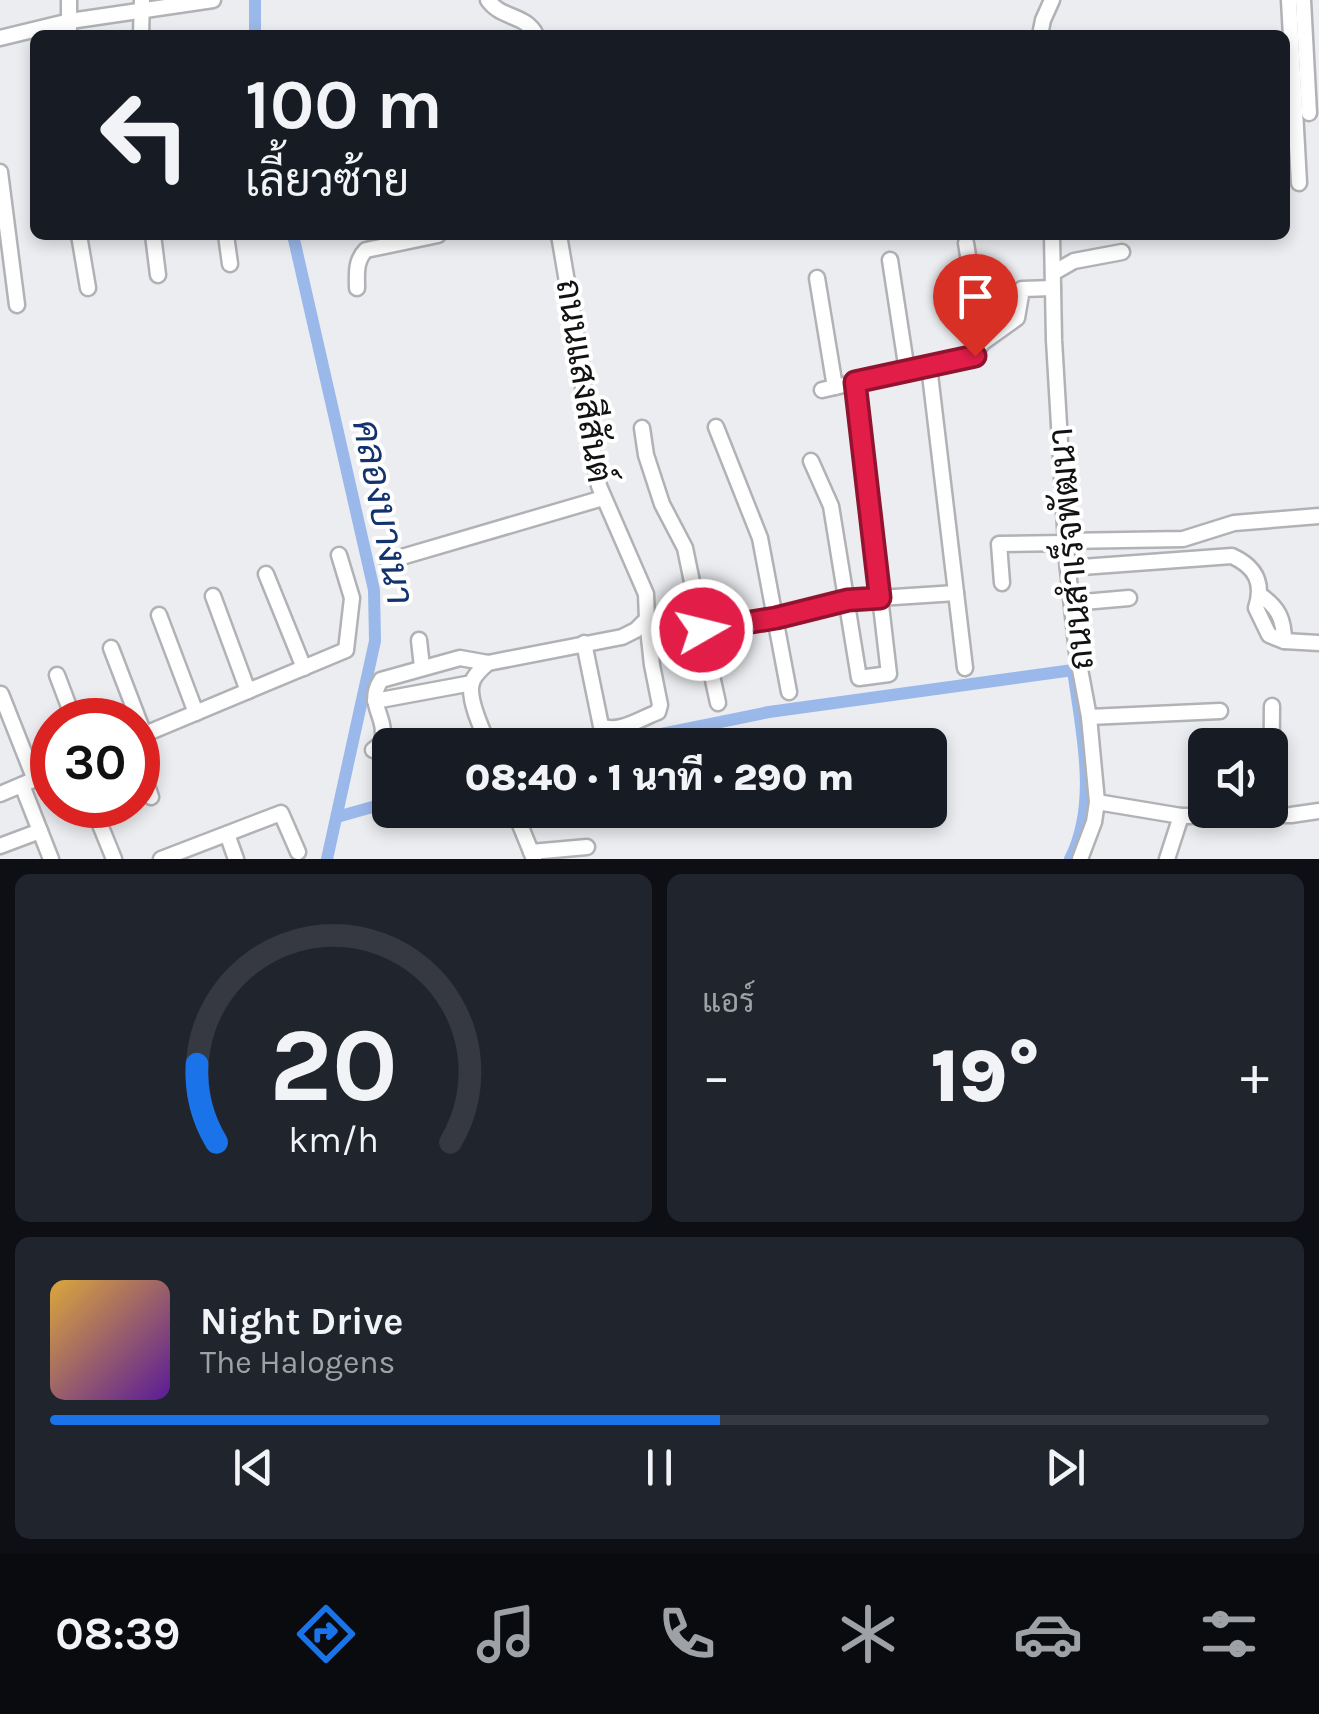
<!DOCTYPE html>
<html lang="th">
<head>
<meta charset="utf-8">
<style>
	:root { --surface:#171b24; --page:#20242c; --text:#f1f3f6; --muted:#9ea1a6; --line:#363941; --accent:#1a73e8 }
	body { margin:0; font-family:Karla,Sarabun,sans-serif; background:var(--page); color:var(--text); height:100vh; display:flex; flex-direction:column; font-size:38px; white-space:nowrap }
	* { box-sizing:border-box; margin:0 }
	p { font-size:32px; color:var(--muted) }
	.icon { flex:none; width:55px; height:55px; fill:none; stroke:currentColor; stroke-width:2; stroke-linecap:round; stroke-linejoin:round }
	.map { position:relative; height:859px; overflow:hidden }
	.side { display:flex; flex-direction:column; gap:15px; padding:15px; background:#0d0f14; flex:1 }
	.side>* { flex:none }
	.banner { position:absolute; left:30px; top:30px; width:1260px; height:210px; border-radius:15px; box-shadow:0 5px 15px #0003; background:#171b24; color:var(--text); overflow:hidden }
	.controls { position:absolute; left:1188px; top:728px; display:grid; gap:20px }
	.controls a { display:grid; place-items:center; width:100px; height:100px; border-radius:15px; background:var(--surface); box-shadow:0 5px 15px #0003; font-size:50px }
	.speed { position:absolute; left:30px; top:698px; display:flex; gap:20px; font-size:50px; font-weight:700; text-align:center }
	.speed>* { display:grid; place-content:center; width:130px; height:130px; border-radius:50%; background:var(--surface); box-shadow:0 5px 15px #0003; line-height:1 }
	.speed .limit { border:15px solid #d22; background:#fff; color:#111 }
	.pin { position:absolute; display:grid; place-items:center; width:85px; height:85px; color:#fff; margin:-102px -42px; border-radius:50% 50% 50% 0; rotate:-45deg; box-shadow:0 0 10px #0007 }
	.pin .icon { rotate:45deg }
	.me { position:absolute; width:110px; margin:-55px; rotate:82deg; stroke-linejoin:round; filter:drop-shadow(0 0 8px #0008) }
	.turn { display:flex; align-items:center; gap:35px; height:210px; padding:0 50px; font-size:45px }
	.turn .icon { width:130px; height:130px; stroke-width:2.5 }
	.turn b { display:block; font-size:70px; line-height:85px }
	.big { font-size:75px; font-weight:800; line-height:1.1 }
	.side .widget { flex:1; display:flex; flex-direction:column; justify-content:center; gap:15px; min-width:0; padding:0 35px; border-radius:15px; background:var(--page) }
	.side .dial { align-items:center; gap:0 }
	.dial svg { height:260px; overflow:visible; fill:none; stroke:var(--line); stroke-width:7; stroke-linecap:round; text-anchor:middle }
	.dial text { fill:var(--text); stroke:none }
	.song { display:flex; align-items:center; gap:30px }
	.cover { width:120px; height:120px; border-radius:15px; background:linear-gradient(135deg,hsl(40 70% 55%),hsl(270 70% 35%)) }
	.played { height:10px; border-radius:5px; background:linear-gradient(90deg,var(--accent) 55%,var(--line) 55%) }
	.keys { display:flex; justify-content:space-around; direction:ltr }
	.heat { display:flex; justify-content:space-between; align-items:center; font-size:55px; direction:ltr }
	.side .tiles { flex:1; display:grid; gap:15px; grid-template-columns:1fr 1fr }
	.widget:last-child { grid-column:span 2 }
	.trip { position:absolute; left:372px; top:728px; width:575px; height:100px; border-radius:15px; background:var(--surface); box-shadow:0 5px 15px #0003; font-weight:800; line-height:100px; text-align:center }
	.menu { display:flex; height:160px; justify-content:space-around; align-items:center; background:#090b0e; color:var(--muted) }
	.menu .icon { width:70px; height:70px }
	.menu .on { color:var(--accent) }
	.menu b { font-size:45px; color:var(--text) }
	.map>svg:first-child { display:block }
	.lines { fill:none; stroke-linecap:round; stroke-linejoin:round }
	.canal { stroke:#9bb8eb; stroke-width:12 }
	.minor-casing { stroke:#b0b2b5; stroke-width:19 }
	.minor { stroke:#fff; stroke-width:14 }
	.route-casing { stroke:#92132f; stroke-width:25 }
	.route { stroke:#e11d48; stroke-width:18 }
	.labels { text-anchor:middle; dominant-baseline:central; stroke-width:8; stroke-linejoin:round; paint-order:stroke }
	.street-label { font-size:35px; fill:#121213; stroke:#fff }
	.water-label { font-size:38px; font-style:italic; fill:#13336e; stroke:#fff }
</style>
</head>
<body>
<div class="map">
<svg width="1319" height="859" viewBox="0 0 1319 859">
	<rect width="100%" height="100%" fill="#ebedf0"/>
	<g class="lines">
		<g class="canal">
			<polyline points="255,35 255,0"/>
			<polyline points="293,235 374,590 375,641 327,859"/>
			<path d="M 607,745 L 769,712 L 1073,670 C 1081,730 1099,802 1070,859"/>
			<polyline points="337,817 390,802"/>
		</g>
		<defs>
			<g id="minor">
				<polyline points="69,0 69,35"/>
				<path d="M 488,0 C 501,19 526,14 536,35"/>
				<polyline points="1289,0 1299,183"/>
				<polyline points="1303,0 1309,113"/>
				<polyline points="141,35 142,0"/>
				<polyline points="1040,35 1043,20 1052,0"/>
				<polyline points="0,38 70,21 213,0"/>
				<polyline points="0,172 17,305"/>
				<polyline points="79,235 88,288"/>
				<polyline points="153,235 158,275"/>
				<polyline points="226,235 230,264"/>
				<polyline points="1052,235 1054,340 1067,561 1077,653 1089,717 1097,802 1094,822 1080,859"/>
				<polyline points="966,243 982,343"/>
				<polyline points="890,260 907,371"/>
				<polyline points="1053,273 1074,261 1122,252"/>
				<polyline points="817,278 835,387"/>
				<path d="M 357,288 C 357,274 355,261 366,250 L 438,235"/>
				<polyline points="929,366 965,668"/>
				<polyline points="822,390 975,355 982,343 1017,318 1022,289 1053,288"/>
				<polyline points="716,427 760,538 789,692"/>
				<polyline points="642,428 646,455 662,504 685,548 702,630 777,618 848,600 956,593"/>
				<polyline points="811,461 831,506 859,678 889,674 855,382"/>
				<polyline points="1065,541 1183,539 1234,523 1319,516"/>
				<polyline points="388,561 603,498"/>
				<path d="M 1068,568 L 1232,556 C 1256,567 1264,583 1256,608 L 1269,635 L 1284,641 L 1319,643"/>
				<polyline points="266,574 304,668"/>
				<polyline points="1002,583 999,544 1066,543"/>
				<path d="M 1260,595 C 1278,607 1284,619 1284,641"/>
				<polyline points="213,596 248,691"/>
				<polyline points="1072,603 1129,598"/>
				<polyline points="159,615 196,713"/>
				<polyline points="702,630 718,703"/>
				<polyline points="419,640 422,667"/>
				<path d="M 584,643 L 601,726 C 619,734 641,718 658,712 L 660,705 L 652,665 L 647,619"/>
				<polyline points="111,648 144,734"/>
				<polyline points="57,675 74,720"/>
				<polyline points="1,694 35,780"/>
				<polyline points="375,701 472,683"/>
				<polyline points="1089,717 1220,711"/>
				<polyline points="138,737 346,650 352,598 339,555"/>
				<path d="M 489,745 C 482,730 467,698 472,682 C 475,674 482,668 488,663 L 622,637 L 636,630 L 647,619 L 646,594 L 599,486 L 585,407 L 581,364 L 559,235"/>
				<path d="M 373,750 L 382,743 C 388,715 365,705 381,680 L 460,658 L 488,663"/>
				<polyline points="138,758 151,797"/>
				<polyline points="0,794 52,772"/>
				<polyline points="1097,802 1181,816 1291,815 1319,811"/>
				<polyline points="92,805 114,859"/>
				<polyline points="514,810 534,859"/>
				<polyline points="1271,815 1272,706"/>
				<polyline points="40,831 51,859"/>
				<polyline points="227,834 236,859"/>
				<polyline points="0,846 40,831 22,785"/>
				<polyline points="531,852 587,847"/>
				<polyline points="161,859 281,813 298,852"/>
				<polyline points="1167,859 1181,816"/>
			</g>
		</defs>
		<use href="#minor" class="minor-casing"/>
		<use href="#minor" class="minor"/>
	</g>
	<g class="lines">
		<defs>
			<polyline id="route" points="702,630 776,618 848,600 880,598 855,382 975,356"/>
		</defs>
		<use href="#route" class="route-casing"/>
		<use href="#route" class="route"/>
	</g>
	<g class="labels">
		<g class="street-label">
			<text transform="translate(584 381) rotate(81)">ถนนแสงสีสันต์</text>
			<text transform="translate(1071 549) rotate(-95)">ถนนสำเร็จพัฒนา</text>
		</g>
		<g class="water-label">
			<text transform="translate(383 512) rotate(79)">คลองบางนา</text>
		</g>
	</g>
</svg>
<div class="controls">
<a><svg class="icon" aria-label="sound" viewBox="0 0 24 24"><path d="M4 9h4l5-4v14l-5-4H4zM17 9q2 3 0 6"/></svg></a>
</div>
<div class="speed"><div class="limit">30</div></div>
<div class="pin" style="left:975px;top:356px;background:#d93025"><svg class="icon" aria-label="arrive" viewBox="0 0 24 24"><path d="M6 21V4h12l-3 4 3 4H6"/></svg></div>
<svg class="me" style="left:702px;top:630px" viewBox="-20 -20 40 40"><circle r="17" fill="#e11d48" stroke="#fff" stroke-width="3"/><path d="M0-11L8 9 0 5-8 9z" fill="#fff"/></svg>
<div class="trip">08:40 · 1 นาที · 290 m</div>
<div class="banner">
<div class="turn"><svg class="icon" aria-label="left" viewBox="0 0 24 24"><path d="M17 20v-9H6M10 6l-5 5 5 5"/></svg><div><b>100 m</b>เลี้ยวซ้าย</div></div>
</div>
</div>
<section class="side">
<div class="tiles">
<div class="widget dial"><svg viewBox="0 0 100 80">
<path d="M14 69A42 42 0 1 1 86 69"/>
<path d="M14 69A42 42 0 0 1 8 45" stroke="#1a73e8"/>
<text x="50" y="56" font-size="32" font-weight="700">20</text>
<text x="50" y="72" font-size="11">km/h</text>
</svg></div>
<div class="widget"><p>แอร์</p>
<div class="heat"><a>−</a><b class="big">19°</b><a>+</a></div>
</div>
<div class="widget">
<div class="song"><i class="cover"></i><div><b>Night Drive</b><p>The Halogens</p></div></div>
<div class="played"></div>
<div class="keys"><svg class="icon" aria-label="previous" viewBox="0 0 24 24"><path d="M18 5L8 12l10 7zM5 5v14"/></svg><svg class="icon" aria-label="pause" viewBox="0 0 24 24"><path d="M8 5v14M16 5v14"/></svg><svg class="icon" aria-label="next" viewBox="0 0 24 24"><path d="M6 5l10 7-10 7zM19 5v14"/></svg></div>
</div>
</div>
</section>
<nav class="menu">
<b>08:39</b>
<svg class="icon on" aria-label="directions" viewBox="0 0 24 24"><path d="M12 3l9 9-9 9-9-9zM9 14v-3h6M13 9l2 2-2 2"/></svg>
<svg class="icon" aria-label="music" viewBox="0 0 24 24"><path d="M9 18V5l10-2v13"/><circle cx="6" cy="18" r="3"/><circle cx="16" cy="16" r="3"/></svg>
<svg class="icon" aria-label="phone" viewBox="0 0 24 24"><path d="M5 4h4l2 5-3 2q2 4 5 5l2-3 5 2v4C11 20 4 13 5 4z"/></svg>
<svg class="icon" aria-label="climate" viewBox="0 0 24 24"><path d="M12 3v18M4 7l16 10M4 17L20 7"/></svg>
<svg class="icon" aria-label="car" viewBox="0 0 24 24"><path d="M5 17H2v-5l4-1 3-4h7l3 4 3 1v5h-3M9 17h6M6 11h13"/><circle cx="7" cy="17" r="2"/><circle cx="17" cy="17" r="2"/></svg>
<svg class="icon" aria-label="filters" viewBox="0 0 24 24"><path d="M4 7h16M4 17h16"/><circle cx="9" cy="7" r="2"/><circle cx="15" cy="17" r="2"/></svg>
</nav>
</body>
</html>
